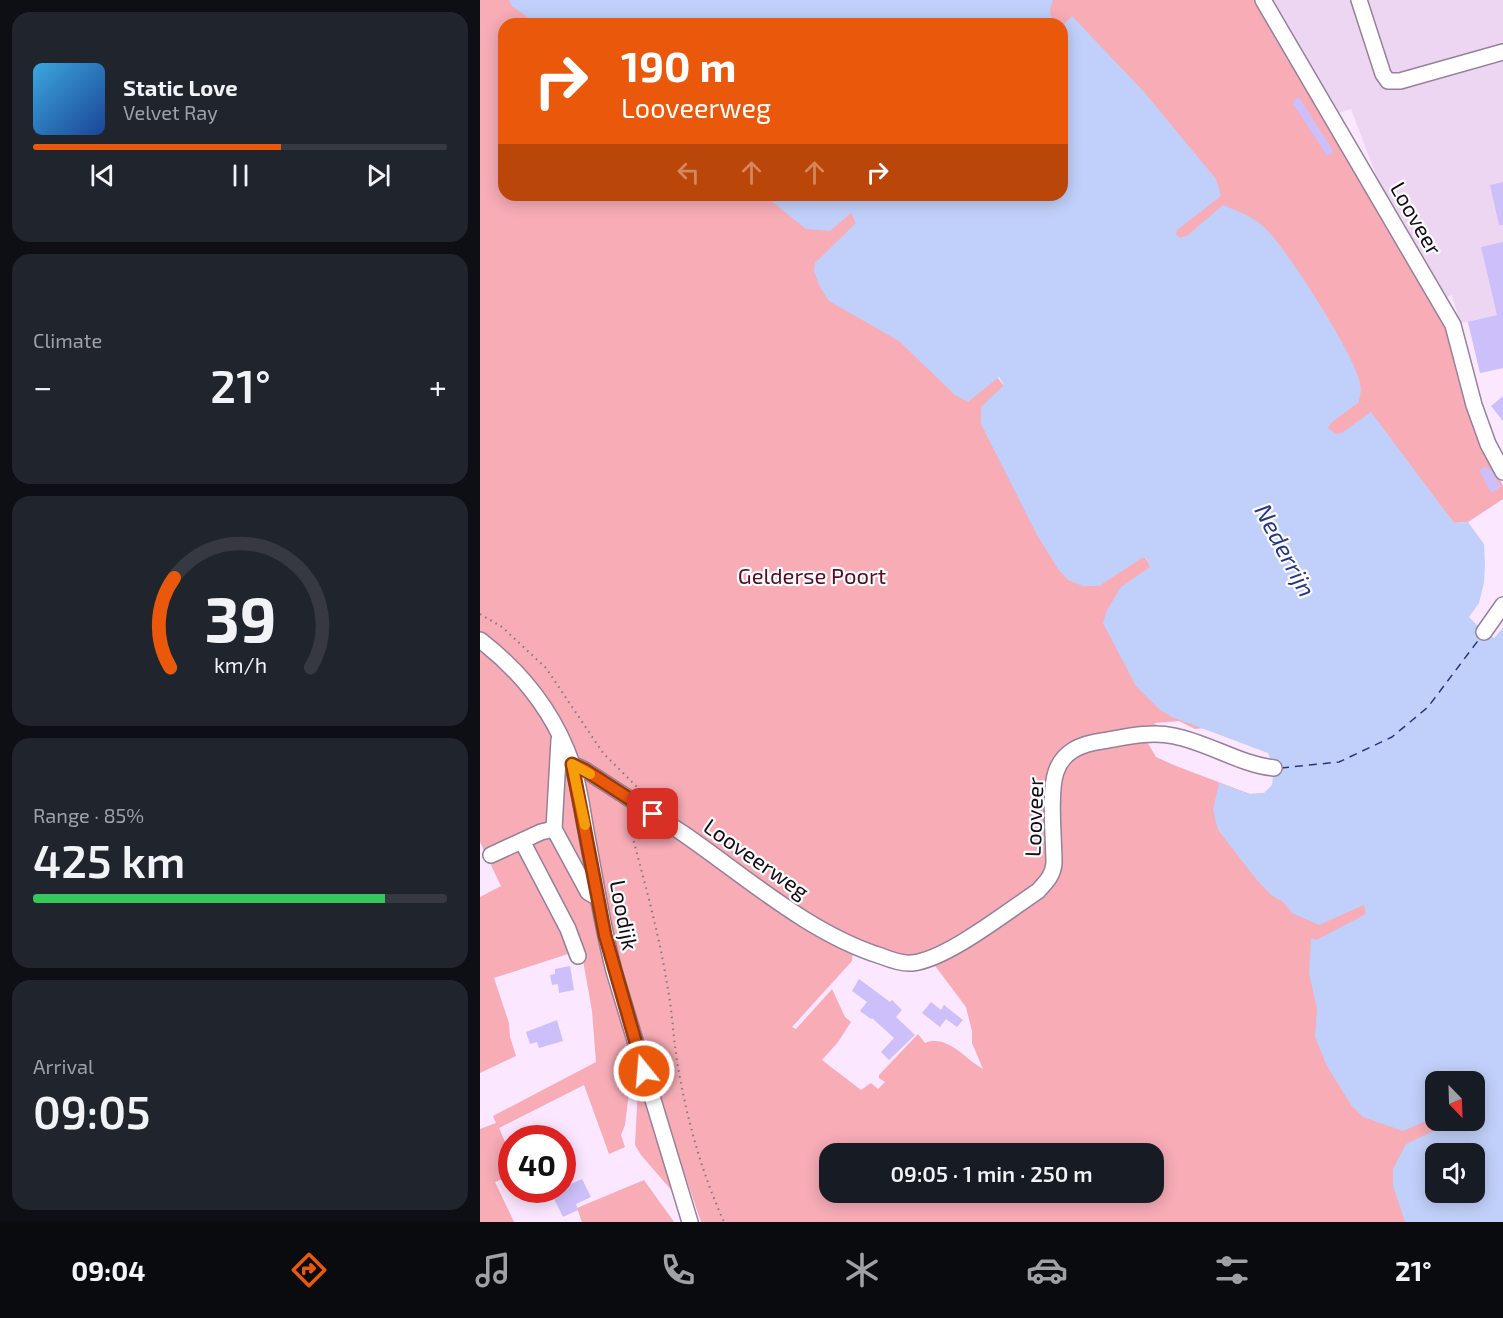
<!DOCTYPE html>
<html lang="en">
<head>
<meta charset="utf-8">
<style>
	:root { --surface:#171b24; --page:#20242c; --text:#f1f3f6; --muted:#9ea1a6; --line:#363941; --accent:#ea580c }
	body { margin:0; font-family:"Exo 2",sans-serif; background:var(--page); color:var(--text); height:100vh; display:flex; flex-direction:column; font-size:22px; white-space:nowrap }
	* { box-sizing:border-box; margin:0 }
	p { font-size:20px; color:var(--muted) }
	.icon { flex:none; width:33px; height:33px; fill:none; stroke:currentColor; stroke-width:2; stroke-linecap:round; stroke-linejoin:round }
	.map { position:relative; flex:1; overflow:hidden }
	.details { display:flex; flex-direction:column; gap:12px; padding:12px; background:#0d0f14; width:480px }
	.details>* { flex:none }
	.top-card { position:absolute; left:18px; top:18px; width:570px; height:183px; border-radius:18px; box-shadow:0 3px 15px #0003; background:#ea580c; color:#fff; overflow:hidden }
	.needle { width:39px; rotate:157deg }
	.controls { position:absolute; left:945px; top:1071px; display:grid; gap:12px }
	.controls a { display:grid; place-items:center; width:60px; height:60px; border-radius:12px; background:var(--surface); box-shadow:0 3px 15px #0003; font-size:30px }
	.speed { position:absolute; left:18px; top:1125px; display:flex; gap:12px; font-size:30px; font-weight:700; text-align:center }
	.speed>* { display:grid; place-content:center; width:78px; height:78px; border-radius:50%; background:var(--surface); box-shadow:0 3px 15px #0003; line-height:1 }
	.speed .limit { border:9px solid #d22; background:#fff; color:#111 }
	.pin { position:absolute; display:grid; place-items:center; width:51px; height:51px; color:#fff; margin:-26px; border-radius:12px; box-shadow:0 3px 9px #0006 }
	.me { position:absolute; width:66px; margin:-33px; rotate:343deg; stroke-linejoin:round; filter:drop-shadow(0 0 4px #0008) }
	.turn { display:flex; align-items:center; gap:21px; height:126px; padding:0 24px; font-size:27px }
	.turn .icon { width:78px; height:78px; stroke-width:2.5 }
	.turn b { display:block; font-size:42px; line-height:51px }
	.lanes { display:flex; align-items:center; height:57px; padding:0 24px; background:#0003; justify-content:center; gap:30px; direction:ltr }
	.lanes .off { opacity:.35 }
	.big { font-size:45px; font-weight:600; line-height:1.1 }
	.details .card { flex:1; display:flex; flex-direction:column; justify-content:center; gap:9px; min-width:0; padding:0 21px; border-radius:18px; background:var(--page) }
	.details .dial { align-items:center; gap:0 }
	.dial svg { height:156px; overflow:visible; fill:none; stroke:var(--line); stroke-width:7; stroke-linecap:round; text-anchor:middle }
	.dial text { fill:var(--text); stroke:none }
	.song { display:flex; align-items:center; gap:18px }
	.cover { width:72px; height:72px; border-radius:9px; background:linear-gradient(135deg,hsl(200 70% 55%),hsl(220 70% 35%)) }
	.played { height:6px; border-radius:3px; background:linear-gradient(90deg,var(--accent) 60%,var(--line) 60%) }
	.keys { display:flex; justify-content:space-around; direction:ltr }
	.heat { display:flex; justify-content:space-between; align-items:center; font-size:33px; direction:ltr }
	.charge { height:9px; border-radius:4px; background:linear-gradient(90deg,#34c759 85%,var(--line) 0) }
	.trip { position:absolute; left:339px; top:1143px; width:345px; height:60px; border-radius:18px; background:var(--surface); box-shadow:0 3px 15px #0003; font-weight:600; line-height:60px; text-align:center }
	.dock { display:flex; height:96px; justify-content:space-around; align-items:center; background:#090b0e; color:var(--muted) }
	.dock .icon { width:42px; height:42px }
	.dock .selected { color:var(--accent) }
	.dock b { font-size:27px; color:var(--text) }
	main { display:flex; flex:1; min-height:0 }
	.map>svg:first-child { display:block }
	.built { fill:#ecd6f2 }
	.green { fill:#f7acb6; fill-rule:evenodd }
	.water { fill:#c1d0fa; fill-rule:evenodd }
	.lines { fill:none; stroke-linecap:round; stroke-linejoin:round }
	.ferry { stroke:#263583; stroke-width:1.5; stroke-dasharray:8 6; stroke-linecap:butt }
	.building { fill:#cdc0fa }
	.minor-casing { stroke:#96809b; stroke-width:18 }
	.path { stroke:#837586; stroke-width:2; stroke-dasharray:1.5 4.5; stroke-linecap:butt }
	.minor { stroke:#fff; stroke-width:15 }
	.route-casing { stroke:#983908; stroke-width:15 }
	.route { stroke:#ea580c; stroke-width:10 }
	.slow { stroke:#f59e0b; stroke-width:10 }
	.labels { text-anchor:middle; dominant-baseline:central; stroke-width:4.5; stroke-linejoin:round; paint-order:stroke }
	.street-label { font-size:22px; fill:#130b15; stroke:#fcfcfc }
	.park-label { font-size:22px; fill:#560c22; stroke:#fcfcfc }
	.water-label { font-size:24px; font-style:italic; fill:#263583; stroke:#fcfcfc }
</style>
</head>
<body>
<main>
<section class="details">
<div class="card">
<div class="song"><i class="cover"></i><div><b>Static Love</b><p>Velvet Ray</p></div></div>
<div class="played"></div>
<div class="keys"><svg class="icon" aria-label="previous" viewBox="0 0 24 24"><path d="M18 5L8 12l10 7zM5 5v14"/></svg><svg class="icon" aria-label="pause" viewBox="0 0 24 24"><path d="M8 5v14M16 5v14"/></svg><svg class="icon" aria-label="next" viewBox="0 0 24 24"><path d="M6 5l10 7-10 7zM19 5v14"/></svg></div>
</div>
<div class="card"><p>Climate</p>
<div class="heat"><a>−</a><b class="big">21°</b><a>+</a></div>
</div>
<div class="card dial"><svg viewBox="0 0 100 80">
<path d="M14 69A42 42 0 1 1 86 69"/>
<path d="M14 69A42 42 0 0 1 16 23" stroke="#ea580c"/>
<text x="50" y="56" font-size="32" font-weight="700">39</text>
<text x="50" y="72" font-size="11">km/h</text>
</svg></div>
<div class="card"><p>Range · 85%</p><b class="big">425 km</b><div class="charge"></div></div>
<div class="card"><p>Arrival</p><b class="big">09:05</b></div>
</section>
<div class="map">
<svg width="1023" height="1222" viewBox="0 0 1023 1222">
	<rect width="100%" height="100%" fill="#fbe7ff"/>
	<polygon class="built" points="791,0 1023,0 1023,368 1000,373 988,322 980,323 972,295 961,299 910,212 871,109 855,114"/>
	<g class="green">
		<polygon points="0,0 133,0 160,24 24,24 24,195 352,195 374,215 517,377 666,559 789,753 725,728 715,729 699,721 674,723 681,729 582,754 570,857 561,884 461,946 433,958 409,954 335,921 106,764 96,753 82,731 0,636"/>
		<polygon points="467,0 778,0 961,312 1014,468 1023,486 1023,499 988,522 974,523 933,470 897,494 582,116 582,24 492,24"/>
		<polygon points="0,646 39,681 74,733 71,823 40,844 94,952 14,978 29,1023 30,1037 36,1056 0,1073 0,897 21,886 0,842"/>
		<path d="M 666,740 L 676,757 L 696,766 L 770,794 L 784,793 L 884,905 L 956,1082 L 956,1120 L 989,1121 L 1023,1222 L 221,1222 L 162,1050 L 145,990 L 102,788 L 106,782 L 112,781 L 373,950 L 372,961 L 312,1027 L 316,1029 L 352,989 L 365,1017 L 371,1022 L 358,1042 L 342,1060 L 381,1090 L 391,1083 L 398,1089 L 405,1082 L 399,1078 L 399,1075 L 438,1034 L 445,1043 C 467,1034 485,1059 503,1069 L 492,1043 L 492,1031 L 486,1007 L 453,963 L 567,892 L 583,770 L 594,754 L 612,749 ZM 350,1154 L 674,1154 L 674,1192 L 350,1192 ZM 956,1154 L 994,1154 L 994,1192 L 956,1192 Z"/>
		<polygon points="84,753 113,890 80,832"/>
		<polygon points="74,835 115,904 154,1052 145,1125 141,1135 145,1147 129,1154 104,1085 19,1128 31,1156 31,1175 15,1182 34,1222 0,1222 0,1129 16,1123 13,1116 116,1062 112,1011 101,949 49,840"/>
		<polygon points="159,1067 199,1199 161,1155 155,1145"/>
		<polygon points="164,1180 194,1222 102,1222 97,1208"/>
	</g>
	<g class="water">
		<polygon points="29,0 573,0 570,9 571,18 565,24 57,24 32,6"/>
		<path d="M 592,16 L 664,92 L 736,179 L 741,196 L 697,230 L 696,234 L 700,238 L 708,235 L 743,205 C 759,212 775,217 787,230 C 807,250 881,363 881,389 C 881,393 879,398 879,402 L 852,422 L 848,428 L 856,434 L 862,433 L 891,412 L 974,523 L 988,522 L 1004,544 L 1005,565 L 1004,583 L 999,603 L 989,617 L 1004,632 L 1014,638 L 1023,628 L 1023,1222 L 925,1222 L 913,1186 L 913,1169 L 926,1144 L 975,1121 L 994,1120 L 994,1082 L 956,1082 L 955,1117 L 923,1131 L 883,1117 L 871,1105 L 847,1066 L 835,1037 L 837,1009 L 829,973 L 831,938 L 836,940 L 842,937 L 886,914 L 884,905 L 839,925 L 812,913 L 803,902 L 791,895 L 777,880 L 738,830 L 733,810 L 739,783 L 770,794 L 784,793 L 792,785 L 794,768 L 788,753 L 692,717 L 680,710 L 656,686 L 623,623 L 627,610 L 641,587 L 670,567 L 666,558 L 662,558 L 619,586 L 603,586 L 588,580 L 578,569 L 557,535 L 501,424 L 501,407 L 524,385 L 519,377 L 488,402 L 475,395 L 419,341 L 349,301 L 340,287 L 334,271 L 335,263 L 376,223 L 371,213 L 350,231 L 326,229 L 284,195 L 582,195 L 582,26 ZM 956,1154 L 994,1154 L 994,1192 L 956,1192 Z"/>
	</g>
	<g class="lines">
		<polyline class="ferry" points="801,768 859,762 912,737 948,707 1000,638"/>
	</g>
	<g class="building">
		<polygon points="819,97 854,152 847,156 812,102"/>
		<polygon points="1023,182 1023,225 1019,225 1010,185"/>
		<polygon points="1023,242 1023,368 1000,373 988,322 1017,315 1001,247"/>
		<polygon points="1023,396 1023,421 1011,406"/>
		<polygon points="1006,466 1008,470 1010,468 1021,487 1011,493 999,470"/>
		<polygon points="90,966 94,990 79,993 78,984 72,985 70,975 75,974 75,969"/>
		<polygon points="379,979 410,1002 412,1000 422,1010 416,1017 435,1035 409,1060 401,1052 414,1038 392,1018 391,1019 380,1011 387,1002 372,991"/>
		<polygon points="451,1002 461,1010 464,1005 483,1020 477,1027 466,1019 460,1027 442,1013"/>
		<polygon points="77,1020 83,1041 59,1048 57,1042 50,1044 46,1032"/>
		<polygon points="102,1179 111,1197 96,1204 98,1210 83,1217 71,1193 82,1190 82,1188"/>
	</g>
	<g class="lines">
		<defs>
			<g id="minor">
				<polyline points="783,0 973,325 994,405 1008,444 1023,472"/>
				<polyline points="879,0 903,74 908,81 920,81 1023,52"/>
				<polyline points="1004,632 1023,605"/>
				<path d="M 0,640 C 43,673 74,712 92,764 C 99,785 102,809 106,831 C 115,878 122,925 134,971 L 210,1222"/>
				<polyline points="79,740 74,829 108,892 118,898"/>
				<path d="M 92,764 L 105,770 C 137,791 169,811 201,832 C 264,875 328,933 401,956 C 411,960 422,964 432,963 C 466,960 528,911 558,891 C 566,882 573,876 574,863 C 574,840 569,792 576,772 C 583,751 601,744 622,741 C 646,737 670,731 694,736 C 729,743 759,764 794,768"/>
				<polyline points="42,841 88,929 98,956"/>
				<polyline points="11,855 61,832 74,829"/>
			</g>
		</defs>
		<use href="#minor" class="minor-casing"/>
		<g class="path">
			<polyline points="0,614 22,627 66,668 123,753 158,788"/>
			<path d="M 148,812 L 147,815 C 161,871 178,927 187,984 C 192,1009 193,1035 197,1061 C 206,1116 221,1171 244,1222"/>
		</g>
		<use href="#minor" class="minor"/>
	</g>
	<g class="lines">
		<defs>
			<polyline id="route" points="164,1071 125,935 92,764 105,770 173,814"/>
		</defs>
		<use href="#route" class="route-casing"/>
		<use href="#route" class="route"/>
		<polyline class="slow" points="105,825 92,764 110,774"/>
	</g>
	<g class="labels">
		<g class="street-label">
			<text transform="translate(937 218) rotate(60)">Looveer</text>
			<text transform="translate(553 817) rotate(-88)">Looveer</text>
			<text transform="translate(277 858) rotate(35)">Looveerweg</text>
			<text transform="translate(145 915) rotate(79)">Loodijk</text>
		</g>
		<g class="park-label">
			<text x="332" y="575">Gelderse Poort</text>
		</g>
		<g class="water-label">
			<text transform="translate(806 550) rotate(62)">Nederrijn</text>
		</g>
	</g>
</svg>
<div class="controls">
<a><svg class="needle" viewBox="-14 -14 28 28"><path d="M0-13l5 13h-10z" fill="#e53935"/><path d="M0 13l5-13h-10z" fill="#9ea1a6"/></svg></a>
<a><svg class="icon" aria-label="sound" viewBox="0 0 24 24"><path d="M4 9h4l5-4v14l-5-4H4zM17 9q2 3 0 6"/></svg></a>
</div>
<div class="speed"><div class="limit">40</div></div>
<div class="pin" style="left:173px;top:814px;background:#d93025"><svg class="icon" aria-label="arrive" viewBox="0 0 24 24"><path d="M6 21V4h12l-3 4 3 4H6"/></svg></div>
<svg class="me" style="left:164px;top:1071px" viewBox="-20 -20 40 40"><circle r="17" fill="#ea580c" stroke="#fff" stroke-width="3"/><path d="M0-11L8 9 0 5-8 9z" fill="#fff"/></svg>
<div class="trip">09:05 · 1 min · 250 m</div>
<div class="top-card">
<div class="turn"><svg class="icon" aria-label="right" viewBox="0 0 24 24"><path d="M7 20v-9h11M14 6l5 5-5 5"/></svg><div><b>190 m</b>Looveerweg</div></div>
<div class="lanes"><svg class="icon off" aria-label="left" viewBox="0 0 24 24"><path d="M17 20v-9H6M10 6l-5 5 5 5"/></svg><svg class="icon off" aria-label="ahead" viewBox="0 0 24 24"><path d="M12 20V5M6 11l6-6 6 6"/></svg><svg class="icon off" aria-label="ahead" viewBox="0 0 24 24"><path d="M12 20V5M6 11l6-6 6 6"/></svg><svg class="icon" aria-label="right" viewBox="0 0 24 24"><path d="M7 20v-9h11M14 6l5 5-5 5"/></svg></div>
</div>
</div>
</main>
<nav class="dock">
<b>09:04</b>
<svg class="icon selected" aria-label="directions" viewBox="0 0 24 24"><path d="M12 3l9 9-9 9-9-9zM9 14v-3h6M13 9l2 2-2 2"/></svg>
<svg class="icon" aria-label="music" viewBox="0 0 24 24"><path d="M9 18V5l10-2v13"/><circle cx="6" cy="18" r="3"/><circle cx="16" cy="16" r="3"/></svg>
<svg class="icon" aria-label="phone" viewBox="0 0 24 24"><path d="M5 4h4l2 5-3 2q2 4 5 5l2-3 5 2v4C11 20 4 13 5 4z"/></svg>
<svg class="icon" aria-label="climate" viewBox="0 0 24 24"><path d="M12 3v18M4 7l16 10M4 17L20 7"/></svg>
<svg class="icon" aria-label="car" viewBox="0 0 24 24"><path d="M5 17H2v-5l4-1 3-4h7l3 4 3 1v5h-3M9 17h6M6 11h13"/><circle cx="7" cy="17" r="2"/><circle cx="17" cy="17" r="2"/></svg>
<svg class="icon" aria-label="filters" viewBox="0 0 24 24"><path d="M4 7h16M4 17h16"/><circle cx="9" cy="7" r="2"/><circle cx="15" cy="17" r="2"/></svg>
<b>21°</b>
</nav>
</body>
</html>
